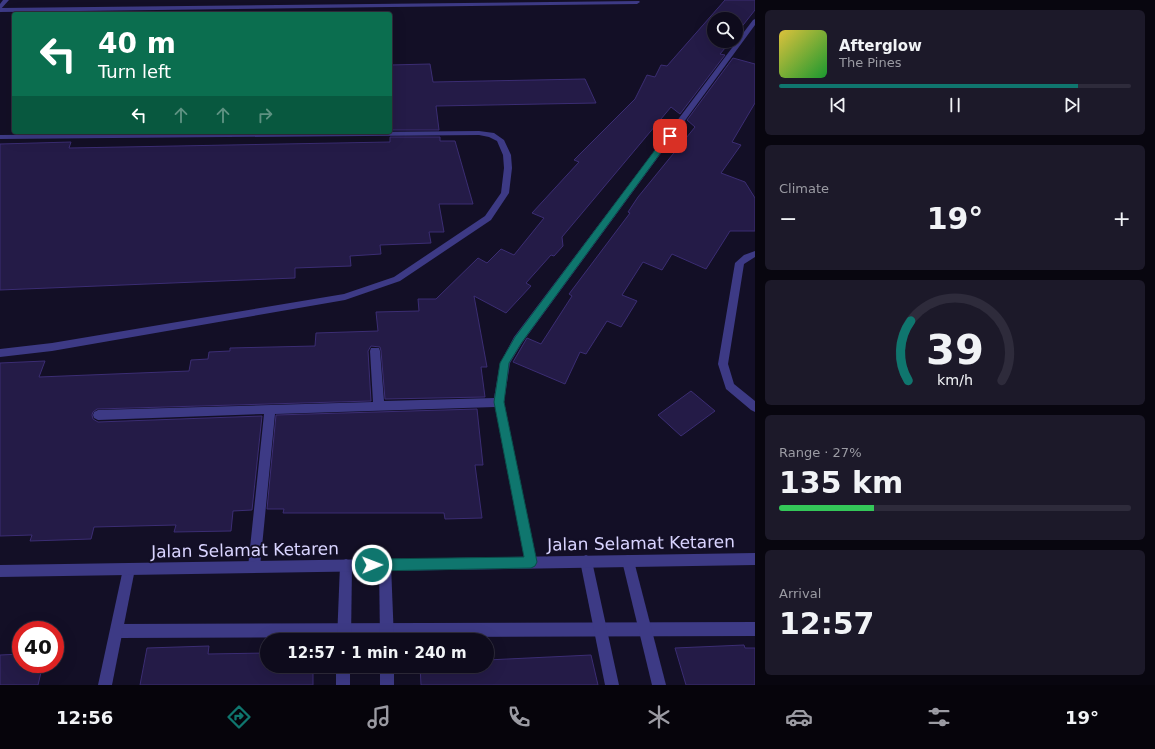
<!DOCTYPE html>
<html lang="en">
<head>
<meta charset="utf-8">
<style>
	:root { --surface:#0e0b1c; --page:#1c1929; --text:#f1f3f6; --muted:#9b9ba3; --line:#2e2b3b; --accent:#0f766e }
	body { margin:0; font-family:"DejaVu Sans",sans-serif; background:var(--page); color:var(--text); height:100vh; display:flex; flex-direction:column; font-size:15px; white-space:nowrap }
	* { box-sizing:border-box; margin:0 }
	p { font-size:13px; color:var(--muted) }
	.icon { flex:none; width:22px; height:22px; fill:none; stroke:currentColor; stroke-width:2; stroke-linecap:round; stroke-linejoin:round }
	.map { position:relative; flex:1; overflow:hidden }
	.panel { display:flex; flex-direction:column; gap:10px; padding:10px; background:#08060f; width:400px }
	.panel>* { flex:none }
	.hud { position:absolute; left:12px; top:12px; width:380px; height:122px; border-radius:4px; box-shadow:0 4px 16px #0002,0 0 0 1px var(--line); background:#0b6e4f; color:#fff; overflow:hidden }
	.buttons { position:absolute; left:707px; top:12px; display:grid; gap:8px }
	.buttons a { display:grid; place-items:center; width:36px; height:36px; border-radius:50%; background:var(--surface); box-shadow:0 4px 16px #0002,0 0 0 1px var(--line); font-size:20px }
	.speed { position:absolute; left:12px; top:621px; display:flex; gap:8px; font-size:20px; font-weight:700; text-align:center }
	.speed>* { display:grid; place-content:center; width:52px; height:52px; border-radius:50%; background:var(--surface); box-shadow:0 4px 16px #0002,0 0 0 1px var(--line); line-height:1 }
	.speed .limit { border:6px solid #d22; background:#fff; color:#111 }
	.pin { position:absolute; display:grid; place-items:center; width:34px; height:34px; color:#fff; margin:-17px; border-radius:8px; box-shadow:0 2px 6px #0006 }
	.me { position:absolute; width:44px; margin:-22px; rotate:89deg; stroke-linejoin:round; filter:drop-shadow(0 0 3px #0008) }
	.turn { display:flex; align-items:center; gap:14px; height:84px; padding:0 20px; font-size:18px }
	.turn .icon { width:52px; height:52px; stroke-width:2.5 }
	.turn b { display:block; font-size:28px; line-height:34px }
	.lanes { display:flex; align-items:center; height:38px; padding:0 20px; background:#0003; justify-content:center; gap:20px; direction:ltr }
	.lanes .off { opacity:.35 }
	.big { font-size:30px; font-weight:800; line-height:1.1 }
	.panel .tile { flex:1; display:flex; flex-direction:column; justify-content:center; gap:6px; min-width:0; padding:0 14px; border-radius:6px; background:var(--page) }
	.panel .dial { align-items:center; gap:0 }
	.dial svg { height:104px; overflow:visible; fill:none; stroke:var(--line); stroke-width:7; stroke-linecap:round; text-anchor:middle }
	.dial text { fill:var(--text); stroke:none }
	.song { display:flex; align-items:center; gap:12px }
	.cover { width:48px; height:48px; border-radius:6px; background:linear-gradient(135deg,hsl(50 70% 55%),hsl(130 70% 35%)) }
	.played { height:4px; border-radius:2px; background:linear-gradient(90deg,var(--accent) 85%,var(--line) 85%) }
	.keys { display:flex; justify-content:space-around; direction:ltr }
	.heat { display:flex; justify-content:space-between; align-items:center; font-size:22px; direction:ltr }
	.charge { height:6px; border-radius:3px; background:linear-gradient(90deg,#34c759 27%,var(--line) 0) }
	.trip { position:absolute; left:260px; top:633px; width:234px; height:40px; border-radius:20px; background:var(--surface); box-shadow:0 4px 16px #0002,0 0 0 1px var(--line); font-weight:800; line-height:40px; text-align:center }
	.tabs { display:flex; height:64px; justify-content:space-around; align-items:center; background:#06040b; color:var(--muted) }
	.tabs .icon { width:28px; height:28px }
	.tabs .active { color:var(--accent) }
	.tabs b { font-size:18px; color:var(--text) }
	main { display:flex; flex:1; min-height:0 }
	.map>svg:first-child { display:block }
	.building { fill:#241b47; stroke:#3b2d73 }
	.lines { fill:none; stroke-linecap:round; stroke-linejoin:round }
	.service { fill:#3d3a85; fill-rule:evenodd }
	.minor { fill:#3d3a85; fill-rule:evenodd }
	.tertiary { fill:#3d3a85; fill-rule:evenodd }
	.route { fill:#0f766e; stroke:#0a4d48 }
	.labels { text-anchor:middle; dominant-baseline:central; stroke-width:4; stroke-linejoin:round; paint-order:stroke }
	.near-street-label { font-size:17px; fill:#d9d4ff; stroke:#130f26 }
</style>
</head>
<body>
<main>
<div class="map">
<svg width="755" height="685" viewBox="0 0 755 685">
	<rect width="100%" height="100%" fill="#130f26"/>
	<g class="building">
		<polygon points="725,0 755,0 755,10 736,34 736,19 714,19 714,41 731,41 720,54 725,55 680,114 671,107 562,237 563,246 554,256 551,255 526,283 531,286 506,313 474,296 487,367 481,367 485,397 385,399 381,351 380,347 371,346 368,351 371,401 97,409 93,412 92,415 93,419 98,422 262,416 252,510 233,511 231,531 174,532 176,525 94,527 91,539 30,541 32,535 0,536 0,363 45,361 39,377 189,371 191,360 208,359 209,352 230,351 230,348 315,346 316,333 378,331 376,312 419,311 418,299 436,299 478,258 487,263 501,249 514,255 544,218 532,213 579,162 574,160 635,99 647,75 655,77 661,65 667,66"/>
		<polygon points="733,58 755,64 755,103 732,142 741,145 721,173 745,182 755,198 755,231 730,231 706,269 672,254 662,270 643,262 622,295 637,301 621,327 607,321 586,354 580,352 565,384 513,362 527,338 541,344 572,296 569,294 630,213 628,212 638,197 695,127 687,120"/>
		<polygon points="430,64 433,82 585,79 596,103 436,106 439,130 390,130 390,65"/>
		<polygon points="390,137 440,137 440,141 455,141 473,204 439,204 444,232 429,232 431,243 380,245 381,254 350,256 351,266 295,268 295,278 0,290 0,144 71,142 69,148 390,142"/>
		<polygon points="691,391 715,411 681,436 658,415"/>
		<polygon points="477,409 483,465 475,465 482,518 445,519 444,513 283,513 284,509 267,509 276,415"/>
		<polygon points="744,645 745,648 755,648 755,685 686,685 675,648"/>
		<polygon points="209,646 208,654 267,653 267,666 313,666 313,685 140,685 147,648"/>
		<polygon points="21,654 21,664 43,664 38,685 0,685 0,655"/>
		<polygon points="591,655 598,685 421,685 420,666 487,666 487,660"/>
	</g>
	<g class="lines">
		<g class="service">
			<polygon points="639,1 640,2 637,4 0,12 0,8"/>
			<polygon points="479,131 494,133 504,140 511,155 512,168 509,193 491,220 400,281 345,300 52,351 0,357 0,349 52,343 344,294 394,277 485,216 501,193 504,168 503,155 497,141 489,137 479,135 0,139 0,135"/>
			<polygon points="755,251 755,257 744,264 728,364 734,384 755,401 755,412 751,410 726,389 718,364 735,263 744,255"/>
			<polygon points="755,622 755,636 118,638 113,636 111,631 113,626 118,624"/>
		</g>
		<g class="minor">
			<polygon points="755,19 755,25 522,343 510,363 504,402 537,562 535,566 531,568 527,566 525,562 495,407 275,414 260,567 259,571 254,573 249,571 248,567 264,414 98,420 94,418 93,415 94,412 98,410 373,402 370,351 371,348 379,348 380,351 384,401 494,398 500,363 514,337 753,20"/>
			<polygon points="586,555 590,557 592,561 619,685 605,685 580,561 582,557"/>
			<polygon points="628,555 632,557 634,561 666,685 652,685 622,561 624,557"/>
			<polygon points="346,559 350,561 352,565 351,640 337,640 340,565 342,561"/>
			<polygon points="385,559 389,561 391,565 394,640 380,640 379,565 381,561"/>
			<polygon points="129,563 134,565 135,569 112,685 98,685 123,569 124,565"/>
			<rect x="336" y="666" width="14" height="19"/>
			<rect x="380" y="666" width="14" height="19"/>
		</g>
		<g class="tertiary">
			<polygon points="3,0 9,0 0,10 0,4"/>
			<polygon points="755,553 755,565 0,577 0,565"/>
		</g>
	</g>
	<polygon class="route" points="667,134 673,136 522,342 509,363 504,402 537,562 535,566 531,568 372,571 368,569 366,565 368,561 372,559 524,557 494,402 500,363 515,337"/>
	<g class="labels">
		<g class="near-street-label">
			<text transform="translate(641 543) rotate(-1)">Jalan Selamat Ketaren</text>
			<text transform="translate(245 550) rotate(-1)">Jalan Selamat Ketaren</text>
		</g>
	</g>
</svg>
<div class="buttons">
<a><svg class="icon" aria-label="search" viewBox="0 0 24 24"><circle cx="10" cy="10" r="6"/><path d="M15 15l6 6"/></svg></a>
</div>
<div class="speed"><div class="limit">40</div></div>
<div class="pin" style="left:670px;top:136px;background:#d93025"><svg class="icon" aria-label="arrive" viewBox="0 0 24 24"><path d="M6 21V4h12l-3 4 3 4H6"/></svg></div>
<svg class="me" style="left:372px;top:565px" viewBox="-20 -20 40 40"><circle r="17" fill="#0f766e" stroke="#fff" stroke-width="3"/><path d="M0-11L8 9 0 5-8 9z" fill="#fff"/></svg>
<div class="trip">12:57 · 1 min · 240 m</div>
<div class="hud">
<div class="turn"><svg class="icon" aria-label="left" viewBox="0 0 24 24"><path d="M17 20v-9H6M10 6l-5 5 5 5"/></svg><div><b>40 m</b>Turn left</div></div>
<div class="lanes"><svg class="icon" aria-label="left" viewBox="0 0 24 24"><path d="M17 20v-9H6M10 6l-5 5 5 5"/></svg><svg class="icon off" aria-label="ahead" viewBox="0 0 24 24"><path d="M12 20V5M6 11l6-6 6 6"/></svg><svg class="icon off" aria-label="ahead" viewBox="0 0 24 24"><path d="M12 20V5M6 11l6-6 6 6"/></svg><svg class="icon off" aria-label="right" viewBox="0 0 24 24"><path d="M7 20v-9h11M14 6l5 5-5 5"/></svg></div>
</div>
</div>
<section class="panel">
<div class="tile">
<div class="song"><i class="cover"></i><div><b>Afterglow</b><p>The Pines</p></div></div>
<div class="played"></div>
<div class="keys"><svg class="icon" aria-label="previous" viewBox="0 0 24 24"><path d="M18 5L8 12l10 7zM5 5v14"/></svg><svg class="icon" aria-label="pause" viewBox="0 0 24 24"><path d="M8 5v14M16 5v14"/></svg><svg class="icon" aria-label="next" viewBox="0 0 24 24"><path d="M6 5l10 7-10 7zM19 5v14"/></svg></div>
</div>
<div class="tile"><p>Climate</p>
<div class="heat"><a>−</a><b class="big">19°</b><a>+</a></div>
</div>
<div class="tile dial"><svg viewBox="0 0 100 80">
<path d="M14 69A42 42 0 1 1 86 69"/>
<path d="M14 69A42 42 0 0 1 16 23" stroke="#0f766e"/>
<text x="50" y="56" font-size="32" font-weight="700">39</text>
<text x="50" y="72" font-size="11">km/h</text>
</svg></div>
<div class="tile"><p>Range · 27%</p><b class="big">135 km</b><div class="charge"></div></div>
<div class="tile"><p>Arrival</p><b class="big">12:57</b></div>
</section>
</main>
<nav class="tabs">
<b>12:56</b>
<svg class="icon active" aria-label="directions" viewBox="0 0 24 24"><path d="M12 3l9 9-9 9-9-9zM9 14v-3h6M13 9l2 2-2 2"/></svg>
<svg class="icon" aria-label="music" viewBox="0 0 24 24"><path d="M9 18V5l10-2v13"/><circle cx="6" cy="18" r="3"/><circle cx="16" cy="16" r="3"/></svg>
<svg class="icon" aria-label="phone" viewBox="0 0 24 24"><path d="M5 4h4l2 5-3 2q2 4 5 5l2-3 5 2v4C11 20 4 13 5 4z"/></svg>
<svg class="icon" aria-label="climate" viewBox="0 0 24 24"><path d="M12 3v18M4 7l16 10M4 17L20 7"/></svg>
<svg class="icon" aria-label="car" viewBox="0 0 24 24"><path d="M5 17H2v-5l4-1 3-4h7l3 4 3 1v5h-3M9 17h6M6 11h13"/><circle cx="7" cy="17" r="2"/><circle cx="17" cy="17" r="2"/></svg>
<svg class="icon" aria-label="filters" viewBox="0 0 24 24"><path d="M4 7h16M4 17h16"/><circle cx="9" cy="7" r="2"/><circle cx="15" cy="17" r="2"/></svg>
<b>19°</b>
</nav>
</body>
</html>
